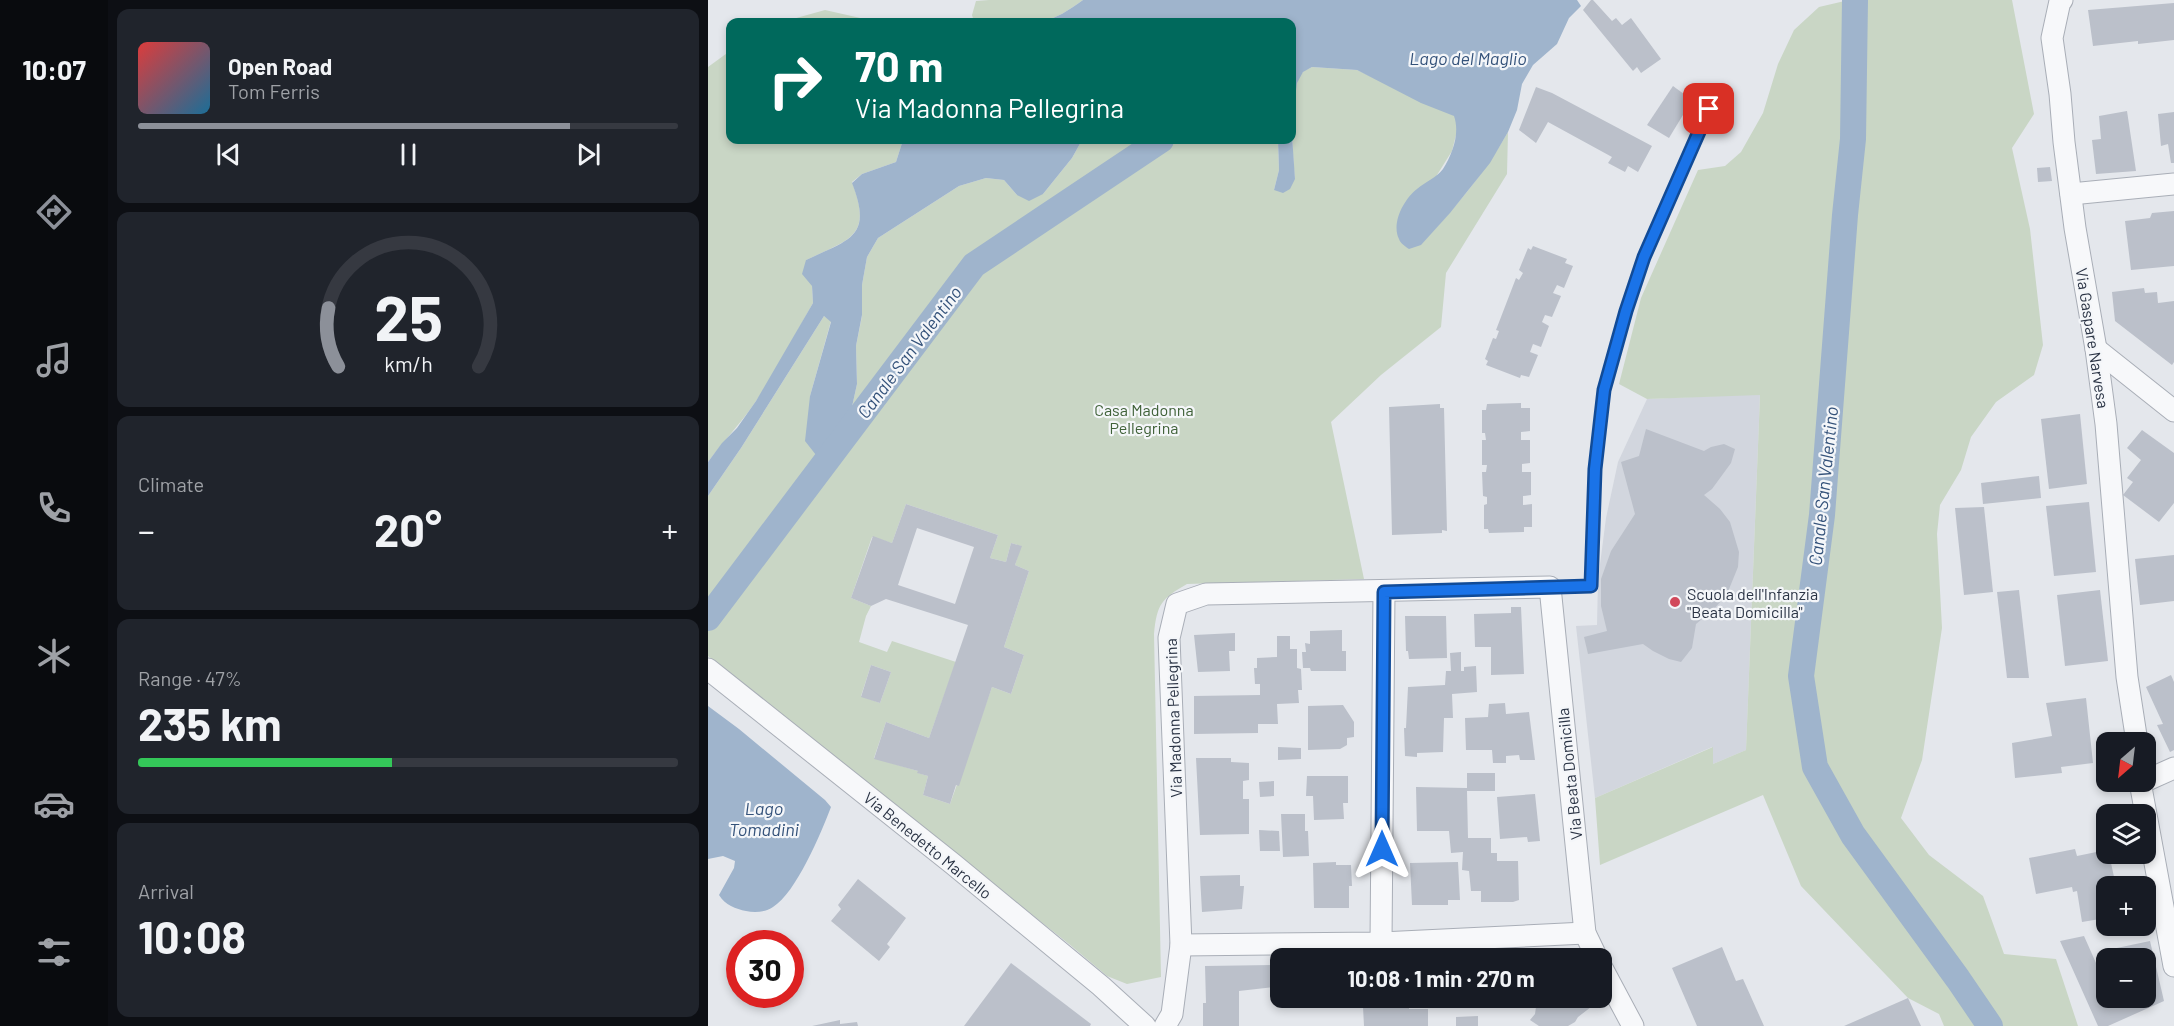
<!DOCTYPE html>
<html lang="en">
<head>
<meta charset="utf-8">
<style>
	:root { --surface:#171b24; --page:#20242c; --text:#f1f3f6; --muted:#9ea1a6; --line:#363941; --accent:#8c9099 }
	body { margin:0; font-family:Barlow,sans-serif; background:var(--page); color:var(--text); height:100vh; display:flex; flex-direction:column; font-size:22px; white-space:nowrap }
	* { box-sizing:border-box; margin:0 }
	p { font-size:20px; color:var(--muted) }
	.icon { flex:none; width:33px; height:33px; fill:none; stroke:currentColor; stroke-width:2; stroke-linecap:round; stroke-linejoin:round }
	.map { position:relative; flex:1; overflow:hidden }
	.sheet { display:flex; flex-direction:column; gap:9px; padding:9px; background:#0d0f14; width:600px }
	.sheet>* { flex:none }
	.banner { position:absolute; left:18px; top:18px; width:570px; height:126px; border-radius:12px; box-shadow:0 3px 9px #0003; background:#00695c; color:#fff; overflow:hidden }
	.needle { width:39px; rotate:208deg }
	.tools { position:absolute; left:1388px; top:732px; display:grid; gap:12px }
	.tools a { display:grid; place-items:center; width:60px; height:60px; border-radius:12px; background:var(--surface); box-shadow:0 3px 9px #0003; font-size:30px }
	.speed { position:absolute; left:18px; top:930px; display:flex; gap:12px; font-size:30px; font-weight:700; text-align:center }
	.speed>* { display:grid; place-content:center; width:78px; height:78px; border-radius:50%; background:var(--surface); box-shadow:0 3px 9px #0003; line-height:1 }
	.speed .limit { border:9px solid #d22; background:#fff; color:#111 }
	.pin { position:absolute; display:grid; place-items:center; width:51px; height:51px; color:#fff; margin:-26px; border-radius:12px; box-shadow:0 3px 9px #0006 }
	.me { position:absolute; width:66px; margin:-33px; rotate:0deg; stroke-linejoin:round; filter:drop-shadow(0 0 4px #0008) }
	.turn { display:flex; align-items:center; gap:21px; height:126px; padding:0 30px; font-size:27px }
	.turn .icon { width:78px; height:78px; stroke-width:2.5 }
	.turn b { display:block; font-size:42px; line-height:51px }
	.big { font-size:45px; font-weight:700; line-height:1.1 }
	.sheet .widget { flex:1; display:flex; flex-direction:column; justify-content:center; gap:9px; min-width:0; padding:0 21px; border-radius:12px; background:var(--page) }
	.sheet .dial { align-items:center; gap:0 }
	.dial svg { height:156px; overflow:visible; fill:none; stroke:var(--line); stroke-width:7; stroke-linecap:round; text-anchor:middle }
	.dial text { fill:var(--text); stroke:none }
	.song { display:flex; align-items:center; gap:18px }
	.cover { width:72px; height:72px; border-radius:9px; background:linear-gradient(135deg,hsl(0 70% 55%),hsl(200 70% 35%)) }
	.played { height:6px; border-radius:3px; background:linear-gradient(90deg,var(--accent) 80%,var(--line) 80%) }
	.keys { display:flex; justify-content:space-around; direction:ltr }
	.heat { display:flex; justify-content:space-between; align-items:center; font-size:33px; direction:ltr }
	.charge { height:9px; border-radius:4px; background:linear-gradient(90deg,#34c759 47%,var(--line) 0) }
	.trip { position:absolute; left:562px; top:948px; width:342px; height:60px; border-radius:12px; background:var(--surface); box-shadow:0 3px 9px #0003; font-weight:700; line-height:60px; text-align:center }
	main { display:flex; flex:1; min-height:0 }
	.tab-bar { display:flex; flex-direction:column; width:108px; justify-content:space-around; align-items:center; background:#090b0e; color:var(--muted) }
	.tab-bar .icon { width:42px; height:42px }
	.tab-bar .on { color:var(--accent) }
	.tab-bar b { font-size:27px; color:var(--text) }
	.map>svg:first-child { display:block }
	.built { fill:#d2d6de }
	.green { fill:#c9d6c5; fill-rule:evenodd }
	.water { fill:#9fb4cc }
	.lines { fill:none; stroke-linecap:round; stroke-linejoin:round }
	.canal { stroke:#9fb4cc; stroke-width:26 }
	.building { fill:#bbc0ca; fill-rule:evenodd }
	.lane-casing { stroke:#a9aeb7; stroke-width:13 }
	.street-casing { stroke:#a9aeb7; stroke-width:23 }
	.lane { stroke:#f7f8fa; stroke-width:10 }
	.street { stroke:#f7f8fa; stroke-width:21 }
	.route-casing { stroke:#114b97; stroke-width:15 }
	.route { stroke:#1a73e8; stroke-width:10 }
	.poi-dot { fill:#d1495b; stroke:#f4f6f9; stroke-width:2 }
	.labels { text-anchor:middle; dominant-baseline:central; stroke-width:4.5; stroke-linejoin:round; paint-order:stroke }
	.street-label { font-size:16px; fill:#2b3445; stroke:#f4f6f9 }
	.park-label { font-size:16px; fill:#3f6138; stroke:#f4f6f9 }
	.poi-label { font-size:16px; fill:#2b3445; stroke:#f4f6f9; text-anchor:start }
	.water-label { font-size:18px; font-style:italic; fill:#34527a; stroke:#f4f6f9 }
</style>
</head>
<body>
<main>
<nav class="tab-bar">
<b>10:07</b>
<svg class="icon on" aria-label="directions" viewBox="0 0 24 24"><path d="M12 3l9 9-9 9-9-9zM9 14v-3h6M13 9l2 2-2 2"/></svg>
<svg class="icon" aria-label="music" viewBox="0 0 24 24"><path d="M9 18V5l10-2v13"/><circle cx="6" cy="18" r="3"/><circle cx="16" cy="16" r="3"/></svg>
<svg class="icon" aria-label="phone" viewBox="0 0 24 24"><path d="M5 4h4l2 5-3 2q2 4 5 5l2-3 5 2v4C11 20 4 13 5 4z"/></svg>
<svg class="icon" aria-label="climate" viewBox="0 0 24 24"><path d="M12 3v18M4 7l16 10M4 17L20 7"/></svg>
<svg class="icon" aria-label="car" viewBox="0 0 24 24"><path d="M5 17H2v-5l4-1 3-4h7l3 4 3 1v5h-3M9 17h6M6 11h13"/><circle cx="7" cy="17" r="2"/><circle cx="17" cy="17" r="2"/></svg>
<svg class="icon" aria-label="filters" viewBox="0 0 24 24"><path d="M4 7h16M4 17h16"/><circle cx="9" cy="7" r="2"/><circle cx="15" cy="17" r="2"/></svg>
</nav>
<section class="sheet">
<div class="widget">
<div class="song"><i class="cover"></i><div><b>Open Road</b><p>Tom Ferris</p></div></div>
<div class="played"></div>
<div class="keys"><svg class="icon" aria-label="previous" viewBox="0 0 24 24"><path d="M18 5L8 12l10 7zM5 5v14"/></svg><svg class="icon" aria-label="pause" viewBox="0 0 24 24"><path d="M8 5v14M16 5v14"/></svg><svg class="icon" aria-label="next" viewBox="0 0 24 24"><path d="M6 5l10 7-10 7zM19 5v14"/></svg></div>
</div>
<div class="widget dial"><svg viewBox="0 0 100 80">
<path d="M14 69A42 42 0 1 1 86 69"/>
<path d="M14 69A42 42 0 0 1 9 39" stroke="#8c9099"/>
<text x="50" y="56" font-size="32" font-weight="700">25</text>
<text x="50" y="72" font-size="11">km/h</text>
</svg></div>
<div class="widget"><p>Climate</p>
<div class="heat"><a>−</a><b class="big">20°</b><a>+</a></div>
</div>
<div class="widget"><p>Range · 47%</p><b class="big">235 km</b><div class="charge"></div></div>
<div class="widget"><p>Arrival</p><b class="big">10:08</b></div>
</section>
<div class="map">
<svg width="1466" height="1026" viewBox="0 0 1466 1026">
	<rect width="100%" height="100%" fill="#e4e7ec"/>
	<polygon class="built" points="1052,394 1038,750 1005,764 1004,747 887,798 868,626 889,625 890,580 898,518 910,462 939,399"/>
	<g class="green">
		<path d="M 281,0 L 375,0 C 361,10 348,19 332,22 L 266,22 L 264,15 L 268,1 Z"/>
		<polygon points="1141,0 1304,0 1326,114 1304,148 1322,229 1335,345 1326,375 1288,402 1263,437 1253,470 1232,505 1229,534 1234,628 1214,760 1193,818 1221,855 1275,896 1296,954 1348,959 1370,1026 1236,1026 1231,1014 1200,998 1093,886 1055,795 892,865 887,798 1005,747 1005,764 1038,750 1052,395 939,399 911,384 933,298 990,170 1017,166 1033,152 1055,113 1070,64 1086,30 1111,7"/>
		<polygon points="117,10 170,22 74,22"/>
		<path d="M 22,51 L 22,140 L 195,140 L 188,162 L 154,174 L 144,182 C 165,237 142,239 98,260 L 104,286 L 105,303 C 86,336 68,372 46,404 C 32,424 15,442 0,462 L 0,67 Z"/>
		<path d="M 604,67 L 649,70 L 747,116 L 750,127 L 744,151 L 729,175 L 713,244 C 746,209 776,174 800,132 L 799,174 L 738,273 L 733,327 L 673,375 L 623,422 L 656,579 L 479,584 C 453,599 449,604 446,634 L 453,977 L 419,984 L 399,976 L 361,944 L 36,687 L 0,656 L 0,496 L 33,448 L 116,316 L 123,321 L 102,396 L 140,425 L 149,384 L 148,346 L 154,316 L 154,285 L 159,257 L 170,238 L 251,186 L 278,178 L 296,180 L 309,195 L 335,194 L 364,158 L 374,140 L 570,140 L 571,170 L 566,190 L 587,179 C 585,158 579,87 595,72 C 597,69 601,69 604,67 ZM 198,504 L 290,535 L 282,558 L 298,562 L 303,543 L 313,546 L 307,565 L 321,571 L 296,647 L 316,655 L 303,694 L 284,687 L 242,804 L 215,795 L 220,776 L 210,773 L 210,771 L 166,758 L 178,722 L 221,738 L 248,662 L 184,641 L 179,652 L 151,642 L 158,616 L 163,606 L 143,598 L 164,537 L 184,543 ZM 163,665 L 183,672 L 172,703 L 153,696 Z"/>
	</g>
	<g class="water">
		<path d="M 375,0 L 869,0 L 873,6 L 861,18 L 849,44 L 825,65 L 814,84 L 809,110 L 800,132 L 782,163 L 742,213 L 713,245 L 701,249 C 698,247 692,243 691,239 C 683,223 696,199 709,189 C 717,182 728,178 735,169 C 745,153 752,133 746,116 L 713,103 L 649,70 L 604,67 L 595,72 L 589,83 L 584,122 L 584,22 L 332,22 C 348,19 361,10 375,0 Z"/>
		<polygon points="584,135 587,179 582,189 575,193 566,190 571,170 570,140 584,140"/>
		<path d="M 195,140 L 374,140 L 364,158 L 335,194 L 321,201 L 309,195 L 296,180 L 278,178 L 251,186 L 170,238 L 159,257 L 154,285 L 154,315 L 148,346 L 149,384 L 140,425 L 126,446 L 108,455 L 97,441 L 102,396 L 123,322 L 116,316 L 33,448 L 0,496 L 0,462 L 14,443 L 29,428 L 48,401 L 105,303 L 104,286 L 94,274 L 98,260 C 142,239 165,237 144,183 L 154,174 L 188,162 Z"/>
		<path d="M 0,706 L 31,729 L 117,800 L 123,807 C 113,833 88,893 65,907 C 58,912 47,913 38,911 C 28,909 17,905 11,895 L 26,868 L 27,861 L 15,856 L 0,859 Z"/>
	</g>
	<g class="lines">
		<g class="canal">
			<polyline points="1147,0 1145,139 1137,215 1114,515 1093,676 1107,767 1145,835 1250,979 1282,1026"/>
			<polyline points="0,618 266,265 453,140"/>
		</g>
	</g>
	<g class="building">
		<polygon points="883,0 885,0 904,21 908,18 914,25 923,18 953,59 933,73 929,67 925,71 875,10"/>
		<polygon points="1466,3 1466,40 1430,44 1430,41 1385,46 1380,10"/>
		<polygon points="965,86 984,100 961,138 939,125"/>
		<polygon points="828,87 844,93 944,146 930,172 920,166 917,172 900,163 904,157 840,122 828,143 811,130"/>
		<polygon points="1419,111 1428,171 1388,174 1384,140 1393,139 1391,116"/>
		<polygon points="1466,112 1466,163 1463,163 1460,144 1453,146 1450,114"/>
		<polygon points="1342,167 1344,181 1330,182 1329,168"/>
		<polygon points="1466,211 1466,266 1423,270 1417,221 1442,218 1444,213"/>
		<polygon points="825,246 859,259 857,263 865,266 856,288 849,285 845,293 853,296 844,317 837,315 834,322 841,326 833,347 825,344 822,352 830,355 821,377 813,375 812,378 778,365 780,361 777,359 785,338 788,339 791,331 788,330 808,278 811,280 815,273 811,270 820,248 823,250"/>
		<polygon points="1436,288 1437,293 1449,292 1450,303 1466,301 1466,362 1464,365 1407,321 1404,292"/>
		<polygon points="813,403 813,408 822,408 822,431 813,432 813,440 822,440 822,463 814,464 814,472 823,472 823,495 815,496 815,505 824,504 824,527 816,527 816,532 781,533 780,529 776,529 776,505 779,504 779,497 775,496 774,472 778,472 779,465 774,465 774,440 778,440 777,433 774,433 774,410 778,410 779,404"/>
		<polygon points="732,404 732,408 736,408 739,531 734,530 734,533 684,535 681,407"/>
		<polygon points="1372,414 1379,484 1341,489 1333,419"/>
		<polygon points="938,429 996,451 1003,447 1016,444 1027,449 1023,463 1004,489 996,495 1012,509 1022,522 1031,552 1030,567 1019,594 1006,609 988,624 984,648 973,662 961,659 945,651 935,644 880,654 876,637 899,631 893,606 893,579 903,551 927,514 913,462 931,456"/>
		<polygon points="1434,430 1466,453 1466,503 1451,522 1415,495 1425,482 1419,478 1433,460 1419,448"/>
		<polygon points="1331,476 1333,498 1275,504 1273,483"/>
		<polygon points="1381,502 1388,572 1346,576 1338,506"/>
		<path d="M 198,504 L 290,535 L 282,558 L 298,562 L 303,543 L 314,546 L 307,565 L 321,571 L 296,647 L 316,655 L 303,694 L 284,687 L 251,786 L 248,785 L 242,804 L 215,795 L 220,776 L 209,773 L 210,771 L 166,759 L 178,722 L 221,738 L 260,625 L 178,599 L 163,606 L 143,598 L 165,536 L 184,543 ZM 209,528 L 266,547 L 247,604 L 190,585 Z"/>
		<polygon points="1276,507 1285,592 1256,595 1247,508"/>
		<polygon points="1466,555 1466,601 1432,605 1427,559"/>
		<polygon points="1311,590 1321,678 1299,678 1289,592"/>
		<polygon points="1392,590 1400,661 1357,666 1349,595"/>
		<polygon points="803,607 813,607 816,674 783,675 783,647 767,647 766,614 803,613"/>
		<polygon points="697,616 738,616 739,658 701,659 700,651 698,651"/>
		<polygon points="634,630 634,651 638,651 638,671 603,671 602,668 595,668 594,652 598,652 597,643 602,644 602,631"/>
		<polygon points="527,633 527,651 521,651 522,671 490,672 486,635"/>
		<polygon points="569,636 582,636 582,649 589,649 589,668 593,669 594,690 590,690 591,703 569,704 570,724 550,724 550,733 486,734 486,696 552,695 552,684 547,684 546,668 549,668 549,658 569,657"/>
		<polygon points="753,652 753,671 756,671 756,667 768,666 769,692 744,694 745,718 736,718 735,752 709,753 709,757 697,756 696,728 698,728 700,687 737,685 738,671 743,671 742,653"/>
		<polygon points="163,665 183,672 172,703 153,697"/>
		<polygon points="1463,675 1466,682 1466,750 1462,752 1449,725 1455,724 1438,687"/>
		<polygon points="1378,698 1385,763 1353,767 1354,773 1307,778 1304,743 1344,736 1338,703"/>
		<polygon points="797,703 798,714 821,712 827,760 812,760 811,755 798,756 798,763 785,763 784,750 758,750 757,718 780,717 781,704"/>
		<polygon points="635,705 646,722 646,737 639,738 639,745 632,749 600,750 600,706"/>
		<polygon points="570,747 593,748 593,759 570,760"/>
		<polygon points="488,758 523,758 523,762 541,763 541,780 535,781 535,799 541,799 541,834 492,835"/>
		<polygon points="759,773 787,773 787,791 759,791 760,838 783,838 783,853 789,853 789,861 810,861 811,900 805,902 773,902 773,891 763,891 761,871 754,870 755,852 743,853 741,831 709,831 708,787 759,788"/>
		<polygon points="599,776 640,776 640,803 635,803 636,819 606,820 605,796 598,796"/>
		<polygon points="566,781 566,796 552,797 551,782"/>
		<polygon points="827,794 832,841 820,842 819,837 792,839 789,797"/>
		<polygon points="573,814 597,814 597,831 600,831 601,856 575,857"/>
		<polygon points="551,830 571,831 572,851 552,851"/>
		<polygon points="1367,849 1369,856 1398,850 1398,854 1401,854 1408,886 1398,886 1398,918 1374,922 1369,891 1365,892 1364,887 1328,894 1321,858"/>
		<polygon points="628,862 628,865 643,865 644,886 641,886 641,908 606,908 605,863"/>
		<polygon points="750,862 752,900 740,900 740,905 704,905 702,863"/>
		<polygon points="532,875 532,886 536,886 534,909 494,912 492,876"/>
		<polygon points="150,879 198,918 179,944 182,947 171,961 123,921 133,909 130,905"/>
		<polygon points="1376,936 1396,981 1398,980 1398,998 1437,998 1437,958 1406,958 1404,949 1442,941 1456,1001 1400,1026 1390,1026 1352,941"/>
		<polygon points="1014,947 1028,981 1035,979 1056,1026 989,1026 964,968"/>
		<polygon points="303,963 383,1024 382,1026 256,1026"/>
		<polygon points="573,965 573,998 610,998 610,1007 568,1007 567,987 531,991 531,1026 495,1026 495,1003 498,1003 497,966"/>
		<polygon points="665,998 701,998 701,1009 720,1009 720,1026 656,1026 655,1007 666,1006"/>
		<rect x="777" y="998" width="42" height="5"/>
		<polygon points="838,998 877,998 883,1007 870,1017 867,1022 860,1026 831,1026 822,1020 827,1014 829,1000 838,1001"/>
		<polygon points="1200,998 1213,1026 1136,1026"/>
		<polygon points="770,1016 770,1026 748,1026 748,1017"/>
		<polygon points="132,1020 132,1024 149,1022 150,1026 104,1026"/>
	</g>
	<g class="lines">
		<defs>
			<polyline id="lane" points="842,587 883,586 887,469 896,390 918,311 936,257 1001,109"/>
			<g id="street">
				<polyline points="1354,0 1352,1 1344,38 1352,94 1356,142 1367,228 1388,349 1398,424 1419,677 1429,742"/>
				<polyline points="1363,194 1466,184"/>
				<polyline points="1388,349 1466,411"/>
				<polyline points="0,669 245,864 393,986 437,1026"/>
				<polyline points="1437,781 1466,768"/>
				<polyline points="1432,782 1466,966"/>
				<polyline points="673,943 676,592"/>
				<polyline points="473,945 673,943 877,933"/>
				<polyline points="894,968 925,1026"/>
				<polyline points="457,1026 464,1014 473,945 461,638 469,604 498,594 842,587 877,933 889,958"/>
			</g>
		</defs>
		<use href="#lane" class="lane-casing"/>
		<use href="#street" class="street-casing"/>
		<use href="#lane" class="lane"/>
		<use href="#street" class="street"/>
	</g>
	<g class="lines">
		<defs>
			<polyline id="route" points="674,849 676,592 883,586 887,469 896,390 918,311 936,257 1001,109"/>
		</defs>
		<use href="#route" class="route-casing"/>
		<use href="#route" class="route"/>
	</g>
	<circle class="poi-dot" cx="967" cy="602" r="6"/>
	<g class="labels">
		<g class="street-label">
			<text transform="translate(1385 338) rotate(81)">Via Gaspare Narvesa</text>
			<text transform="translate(465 718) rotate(-92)">Via Madonna Pellegrina</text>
			<text transform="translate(861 774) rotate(-96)">Via Beata Domicilla</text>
			<text transform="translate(220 845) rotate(39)">Via Benedetto Marcello</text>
		</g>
		<g class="park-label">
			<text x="436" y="409">Casa Madonna<tspan x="436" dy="18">Pellegrina</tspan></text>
		</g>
		<g class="poi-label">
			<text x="979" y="593">Scuola dell'Infanzia<tspan x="979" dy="18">"Beata Domicilla"</tspan></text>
		</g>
		<g class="water-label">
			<text x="760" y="58">Lago del Maglio</text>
			<text transform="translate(201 352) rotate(-53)">Canale San Valentino</text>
			<text transform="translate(1115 486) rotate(-84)">Canale San Valentino</text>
			<text x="56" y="808">Lago<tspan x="56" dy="21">Tomadini</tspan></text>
		</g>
	</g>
</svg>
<div class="tools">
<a><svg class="needle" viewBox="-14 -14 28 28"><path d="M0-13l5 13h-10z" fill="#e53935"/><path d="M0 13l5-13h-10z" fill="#9ea1a6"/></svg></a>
<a><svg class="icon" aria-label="layers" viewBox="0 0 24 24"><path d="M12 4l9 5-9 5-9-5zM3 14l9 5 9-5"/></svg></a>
<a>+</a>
<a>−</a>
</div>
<div class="speed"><div class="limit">30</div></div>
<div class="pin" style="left:1001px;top:109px;background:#d93025"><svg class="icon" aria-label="arrive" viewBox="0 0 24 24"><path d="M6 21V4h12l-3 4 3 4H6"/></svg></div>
<svg class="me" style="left:674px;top:849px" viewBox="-20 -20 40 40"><path d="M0-17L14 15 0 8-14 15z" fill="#1a73e8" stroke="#fff" stroke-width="4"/></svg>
<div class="trip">10:08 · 1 min · 270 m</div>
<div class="banner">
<div class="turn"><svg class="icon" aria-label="right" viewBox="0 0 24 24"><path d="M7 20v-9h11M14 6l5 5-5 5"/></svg><div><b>70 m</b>Via Madonna Pellegrina</div></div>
</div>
</div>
</main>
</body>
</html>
